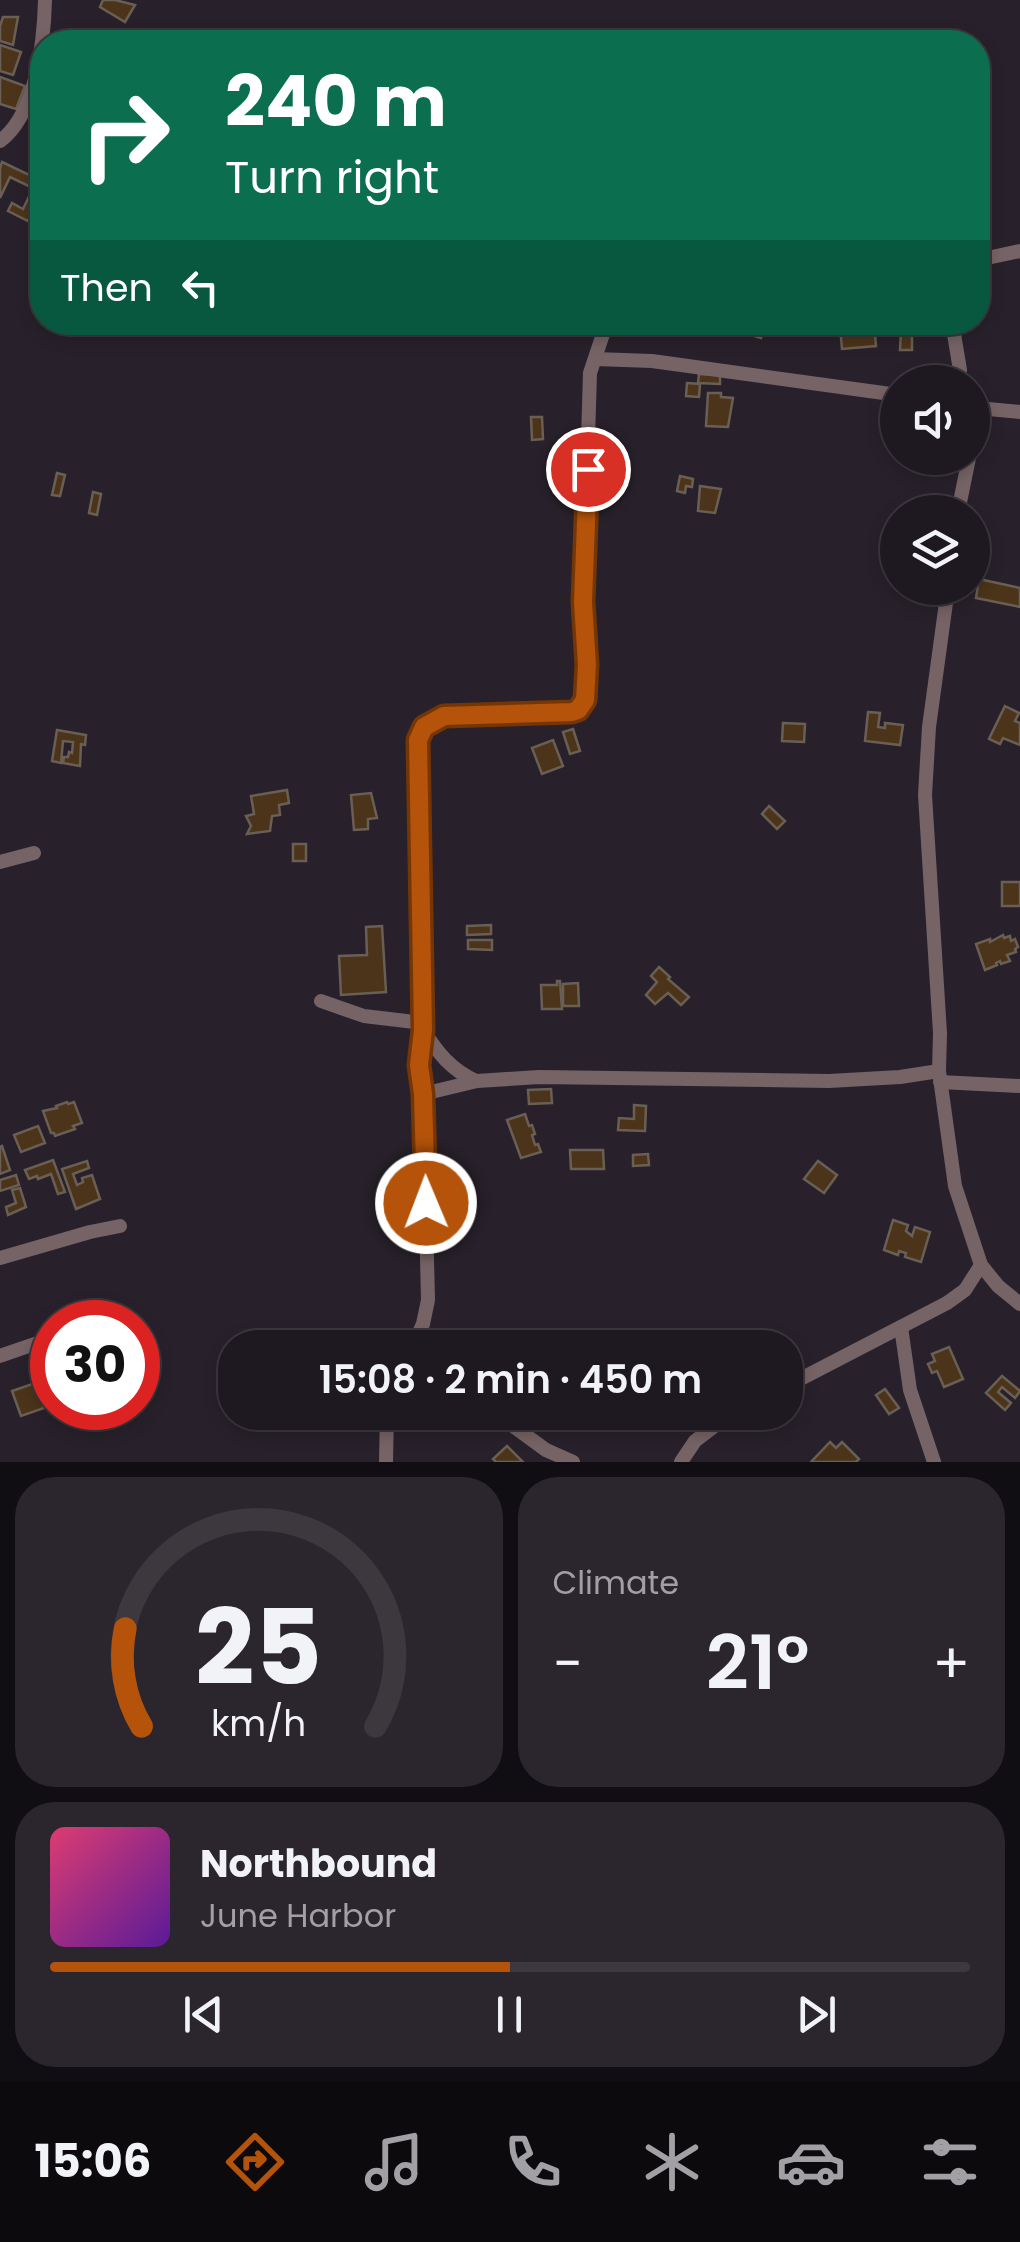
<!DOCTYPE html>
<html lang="en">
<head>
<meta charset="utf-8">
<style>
	:root { --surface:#1e1920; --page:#2b262d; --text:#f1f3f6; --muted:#a1a0a5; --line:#3c383e; --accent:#b45309 }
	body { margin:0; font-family:Poppins,sans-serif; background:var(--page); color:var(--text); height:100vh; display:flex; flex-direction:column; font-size:38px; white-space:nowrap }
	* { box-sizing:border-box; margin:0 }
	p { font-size:32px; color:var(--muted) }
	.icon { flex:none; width:55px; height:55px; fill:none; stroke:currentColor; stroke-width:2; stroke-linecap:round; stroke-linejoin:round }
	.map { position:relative; height:1462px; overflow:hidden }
	.panel { display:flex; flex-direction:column; gap:15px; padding:15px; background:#100e12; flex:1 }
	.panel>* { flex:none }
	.banner { position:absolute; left:30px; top:30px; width:960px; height:305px; border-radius:40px; box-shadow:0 5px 15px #0003,0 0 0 2px var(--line); background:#0b6e4f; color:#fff; overflow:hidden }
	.buttons { position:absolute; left:880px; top:365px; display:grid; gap:20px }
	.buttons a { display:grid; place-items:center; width:110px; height:110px; border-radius:50%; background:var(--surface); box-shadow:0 5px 15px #0003,0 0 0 2px var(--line); font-size:50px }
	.speed { position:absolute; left:30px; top:1300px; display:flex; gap:20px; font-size:50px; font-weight:700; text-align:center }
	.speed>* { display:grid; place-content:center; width:130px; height:130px; border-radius:50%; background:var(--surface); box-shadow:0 5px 15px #0003,0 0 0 2px var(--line); line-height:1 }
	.speed .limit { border:15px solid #d22; background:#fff; color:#111 }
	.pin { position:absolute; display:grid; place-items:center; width:85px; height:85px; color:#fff; margin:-42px; border:5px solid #fff; border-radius:50%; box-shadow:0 2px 10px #0007 }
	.me { position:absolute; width:110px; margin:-55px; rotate:359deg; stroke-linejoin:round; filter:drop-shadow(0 0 8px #0008) }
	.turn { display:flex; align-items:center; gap:35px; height:210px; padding:0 30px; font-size:45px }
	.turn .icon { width:130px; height:130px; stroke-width:2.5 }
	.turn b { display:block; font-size:70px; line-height:85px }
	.then { display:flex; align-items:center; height:95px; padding:0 30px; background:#0003; gap:20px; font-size:38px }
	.big { font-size:75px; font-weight:600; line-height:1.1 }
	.panel .card { flex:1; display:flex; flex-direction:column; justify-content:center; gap:15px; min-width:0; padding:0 35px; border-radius:40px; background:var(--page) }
	.panel .dial { align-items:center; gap:0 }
	.dial svg { height:260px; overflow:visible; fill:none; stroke:var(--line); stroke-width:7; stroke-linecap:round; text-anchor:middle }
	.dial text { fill:var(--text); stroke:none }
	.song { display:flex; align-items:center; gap:30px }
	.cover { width:120px; height:120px; border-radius:15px; background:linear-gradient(135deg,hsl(340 70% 55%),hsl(270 70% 35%)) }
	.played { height:10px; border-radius:5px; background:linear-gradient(90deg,var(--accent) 50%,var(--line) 50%) }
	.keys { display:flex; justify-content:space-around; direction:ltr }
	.heat { display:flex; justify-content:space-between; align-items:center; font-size:55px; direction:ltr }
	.panel .tiles { flex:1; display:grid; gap:15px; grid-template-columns:1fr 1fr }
	.card:last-child { grid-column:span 2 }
	.trip { position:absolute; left:218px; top:1330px; width:585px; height:100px; border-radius:40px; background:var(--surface); box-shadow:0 5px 15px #0003,0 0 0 2px var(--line); font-weight:600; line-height:100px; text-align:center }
	.menu { display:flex; height:160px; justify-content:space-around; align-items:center; background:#0c0a0d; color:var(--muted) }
	.menu .icon { width:70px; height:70px }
	.menu .selected { color:var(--accent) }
	.menu b { font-size:45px; color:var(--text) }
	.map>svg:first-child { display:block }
	.building { fill:#4b3419; stroke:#695f54; stroke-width:2.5 }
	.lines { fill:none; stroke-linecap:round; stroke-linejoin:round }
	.minor { stroke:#766365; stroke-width:14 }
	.route-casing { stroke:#753606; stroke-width:25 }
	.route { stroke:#b45309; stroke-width:18 }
</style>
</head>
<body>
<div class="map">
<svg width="1020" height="1462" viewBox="0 0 1020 1462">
	<rect width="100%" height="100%" fill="#28212b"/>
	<g class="building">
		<polygon points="103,0 115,0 135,5 125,22 100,7"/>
		<polygon points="3,17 18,17 13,45 0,41 0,26"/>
		<polygon points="0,45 21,52 13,75 0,71"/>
		<polygon points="0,77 25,86 16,109 0,104"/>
		<polygon points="2,162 42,181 42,190 28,221 8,211 12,203 23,209 33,188 10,177 0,198 0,168"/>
		<polygon points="746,322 765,322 761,338 743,333"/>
		<polygon points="874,323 876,346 842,349 840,326"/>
		<polygon points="901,331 912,331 912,350 900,350"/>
		<polygon points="699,374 720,375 720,384 698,383"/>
		<polygon points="687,383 700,384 699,397 686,396"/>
		<polygon points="708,393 721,393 721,397 733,398 728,427 706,426"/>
		<polygon points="890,409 898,409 898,446 892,446"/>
		<polygon points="531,417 542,417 543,439 532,440"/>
		<polygon points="57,473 65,475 60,496 52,495"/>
		<polygon points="680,476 693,479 692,487 686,486 685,493 677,491"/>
		<polygon points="700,486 721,489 715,513 698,511"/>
		<polygon points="93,492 101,494 97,515 89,513"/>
		<polygon points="979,579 1020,588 1020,607 976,598"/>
		<polygon points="1005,706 1019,713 1015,721 1020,723 1020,745 1003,738 1000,744 989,739"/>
		<polygon points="868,712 880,713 878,727 885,728 885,723 903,725 900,745 865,741"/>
		<polygon points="783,723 805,724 804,742 782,741"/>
		<polygon points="573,729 580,751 570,754 563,732"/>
		<polygon points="57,730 86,735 85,745 81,744 80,766 63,763 64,757 68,757 69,752 72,753 73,742 63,741 61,763 52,761"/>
		<polygon points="553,740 563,766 542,774 532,748"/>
		<polygon points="287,790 289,803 279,805 280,815 272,816 270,831 247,834 251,826 246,816 254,814 251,796"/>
		<polygon points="371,793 377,818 368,819 368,829 354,830 351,795"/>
		<polygon points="769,806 785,821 777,829 762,814"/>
		<rect x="293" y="844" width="13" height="17"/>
		<rect x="1002" y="882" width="18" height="24"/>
		<polygon points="491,925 491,934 467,935 467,926"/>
		<polygon points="382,926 386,992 341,995 339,956 367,955 366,927"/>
		<polygon points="1003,935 1004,938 1010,936 1011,941 1015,939 1018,947 1015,949 1016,952 1007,955 1010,961 1001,964 1000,961 996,963 997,965 985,970 976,944 990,939 990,942"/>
		<polygon points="468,940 492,940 492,950 468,949"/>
		<polygon points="659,967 670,977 668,979 689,997 681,1005 668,993 655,1004 646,995 657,982 651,976"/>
		<polygon points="557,981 560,981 562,1009 542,1009 541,985 557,985"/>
		<polygon points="578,983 579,1006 563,1006 563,984"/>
		<polygon points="551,1089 552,1103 529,1104 528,1090"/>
		<polygon points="67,1102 68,1104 74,1102 82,1123 73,1126 75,1129 55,1136 54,1133 51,1133 43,1111 57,1108 56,1106"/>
		<polygon points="634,1105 646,1106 645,1131 618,1130 619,1118 634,1119"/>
		<polygon points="525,1114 529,1126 532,1125 535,1134 532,1135 535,1145 538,1144 541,1152 521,1158 507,1120"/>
		<polygon points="38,1126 45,1143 21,1152 14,1135"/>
		<polygon points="2,1146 10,1170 0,1174 0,1147"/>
		<polygon points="570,1150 603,1150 604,1169 571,1169"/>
		<polygon points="648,1154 649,1165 633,1166 633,1155"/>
		<polygon points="53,1160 65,1192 58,1194 51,1174 38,1179 37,1176 29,1179 25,1170"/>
		<polygon points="87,1161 89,1168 73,1174 77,1185 83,1182 82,1178 92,1175 100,1199 76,1209 62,1169"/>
		<polygon points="818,1161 837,1175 824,1193 804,1179"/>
		<polygon points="16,1175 19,1185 0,1191 0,1180"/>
		<polygon points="20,1188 26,1207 8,1215 6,1207 16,1203 12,1190"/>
		<polygon points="893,1220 908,1225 906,1231 912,1236 915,1227 930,1232 921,1262 905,1257 906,1253 899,1251 898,1255 884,1250"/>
		<polygon points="949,1347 963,1379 944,1387 937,1371 932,1373 928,1364 935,1361 932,1354"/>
		<polygon points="1002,1376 1020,1391 1015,1398 1002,1387 998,1392 1011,1403 1005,1410 986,1393"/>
		<polygon points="35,1383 44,1408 21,1416 12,1391"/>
		<polygon points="885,1389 899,1408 889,1414 876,1395"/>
		<polygon points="830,1442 836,1448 842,1442 859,1459 856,1462 811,1462"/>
		<polygon points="507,1446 523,1462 496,1462 493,1459"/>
	</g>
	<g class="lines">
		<g class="minor">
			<path d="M 0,141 C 36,115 44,42 45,0"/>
			<polyline points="978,260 1020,251"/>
			<polyline points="952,322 960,370 959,382"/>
			<polyline points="595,359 652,361 898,395"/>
			<path d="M 972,404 C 983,415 976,427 972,439"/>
			<polyline points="977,408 1020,412"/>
			<polyline points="958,512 969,458"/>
			<polyline points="948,588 929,727 925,795 940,1033 939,1071 955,1186 981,1265 998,1286 1020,1304"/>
			<polyline points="0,862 34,853"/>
			<polyline points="321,1001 364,1016 423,1023"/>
			<path d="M 423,1030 C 438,1053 451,1070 476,1081"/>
			<polyline points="940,1082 1020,1086"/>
			<polyline points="423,1094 477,1081 539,1077 829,1081 900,1077 939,1071"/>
			<polyline points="0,1258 90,1232 120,1226"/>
			<polyline points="901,1327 910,1390 934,1462"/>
			<polyline points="412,1348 423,1324 428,1300 423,1094 419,1065 423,1030 418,740 424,727 444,716 572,712 578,710 585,701 587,665 583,603 590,373 607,322"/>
			<polyline points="0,1356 52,1338"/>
			<polyline points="785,1387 947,1303 965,1290 981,1265"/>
			<polyline points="494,1412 546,1450 573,1462"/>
			<polyline points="386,1462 387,1412"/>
			<polyline points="681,1462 695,1441 733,1412"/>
		</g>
	</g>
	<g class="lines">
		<defs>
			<polyline id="route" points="426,1203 423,1094 419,1065 423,1030 418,740 424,727 444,716 572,712 578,710 585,700 587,665 583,602 588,469"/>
		</defs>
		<use href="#route" class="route-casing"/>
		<use href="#route" class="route"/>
	</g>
</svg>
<div class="buttons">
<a><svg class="icon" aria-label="sound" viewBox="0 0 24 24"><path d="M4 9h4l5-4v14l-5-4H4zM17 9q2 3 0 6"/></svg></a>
<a><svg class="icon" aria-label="layers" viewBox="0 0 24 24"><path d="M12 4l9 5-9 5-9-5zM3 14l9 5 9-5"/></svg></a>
</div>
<div class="speed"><div class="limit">30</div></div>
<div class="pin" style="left:588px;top:469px;background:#d93025"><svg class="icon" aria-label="arrive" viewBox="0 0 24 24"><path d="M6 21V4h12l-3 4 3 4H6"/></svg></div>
<svg class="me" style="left:426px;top:1203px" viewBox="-20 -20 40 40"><circle r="17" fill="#b45309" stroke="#fff" stroke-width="3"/><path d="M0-11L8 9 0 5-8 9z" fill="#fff"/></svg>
<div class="trip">15:08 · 2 min · 450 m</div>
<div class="banner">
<div class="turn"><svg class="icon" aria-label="right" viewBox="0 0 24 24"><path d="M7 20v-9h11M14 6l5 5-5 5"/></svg><div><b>240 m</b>Turn right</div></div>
<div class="then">Then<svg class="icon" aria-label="left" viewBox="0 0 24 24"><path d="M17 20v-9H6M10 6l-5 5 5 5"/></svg></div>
</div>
</div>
<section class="panel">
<div class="tiles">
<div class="card dial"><svg viewBox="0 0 100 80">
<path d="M14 69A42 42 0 1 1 86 69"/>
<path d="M14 69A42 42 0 0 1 9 39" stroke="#b45309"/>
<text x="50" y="56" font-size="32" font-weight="700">25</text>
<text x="50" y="72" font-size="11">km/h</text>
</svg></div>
<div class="card"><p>Climate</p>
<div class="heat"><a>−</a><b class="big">21°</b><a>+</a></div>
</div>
<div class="card">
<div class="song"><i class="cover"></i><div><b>Northbound</b><p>June Harbor</p></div></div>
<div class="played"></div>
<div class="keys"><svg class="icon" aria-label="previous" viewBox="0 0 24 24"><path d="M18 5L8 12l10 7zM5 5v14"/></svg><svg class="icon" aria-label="pause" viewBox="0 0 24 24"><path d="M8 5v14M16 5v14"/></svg><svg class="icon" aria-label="next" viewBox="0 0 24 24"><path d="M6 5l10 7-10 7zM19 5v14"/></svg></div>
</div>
</div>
</section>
<nav class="menu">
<b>15:06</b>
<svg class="icon selected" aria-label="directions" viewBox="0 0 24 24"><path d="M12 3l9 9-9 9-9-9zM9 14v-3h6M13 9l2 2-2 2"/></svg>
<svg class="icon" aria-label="music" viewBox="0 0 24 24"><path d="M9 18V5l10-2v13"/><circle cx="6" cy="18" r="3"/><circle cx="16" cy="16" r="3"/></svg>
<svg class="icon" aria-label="phone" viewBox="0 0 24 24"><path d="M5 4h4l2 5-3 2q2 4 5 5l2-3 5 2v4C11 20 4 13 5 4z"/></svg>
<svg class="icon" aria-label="climate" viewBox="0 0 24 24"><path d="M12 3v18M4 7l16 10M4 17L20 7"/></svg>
<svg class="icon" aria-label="car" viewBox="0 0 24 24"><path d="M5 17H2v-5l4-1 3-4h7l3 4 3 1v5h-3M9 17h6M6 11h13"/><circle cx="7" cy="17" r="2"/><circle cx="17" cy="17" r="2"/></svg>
<svg class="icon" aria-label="filters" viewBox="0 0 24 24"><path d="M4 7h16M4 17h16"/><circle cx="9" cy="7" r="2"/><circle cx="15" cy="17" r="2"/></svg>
</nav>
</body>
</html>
